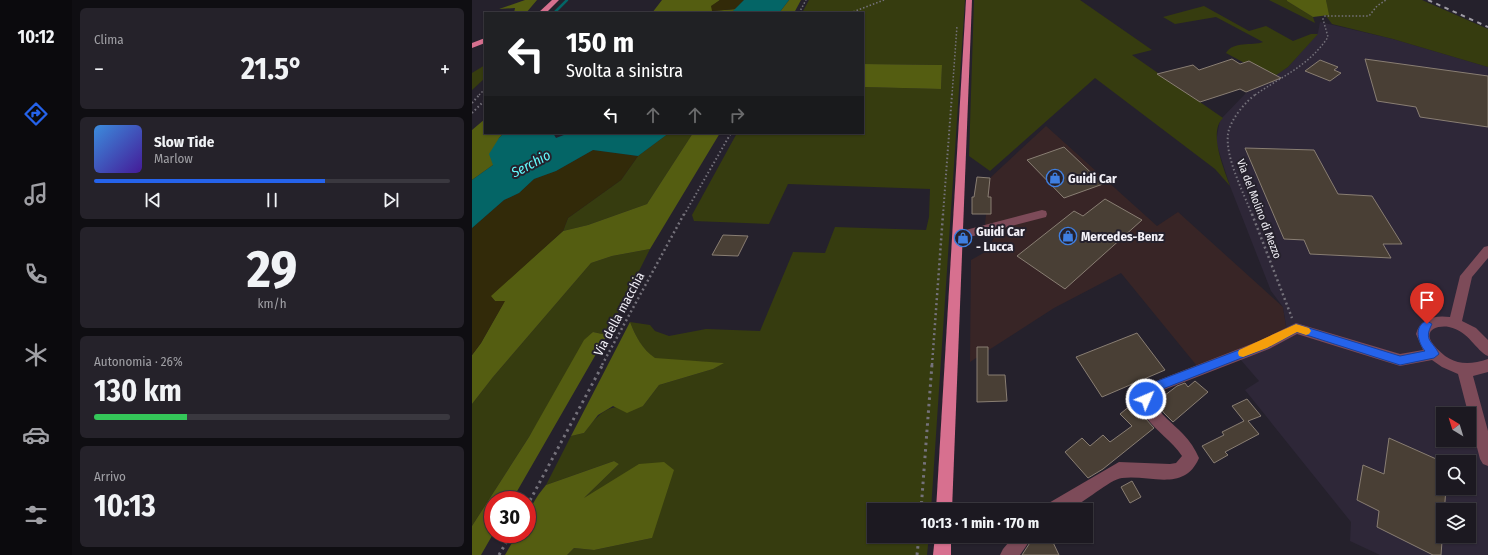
<!DOCTYPE html>
<html lang="it">
<head>
<meta charset="utf-8">
<style>
	:root { --surface:#1c1921; --page:#25222a; --text:#f1f3f6; --muted:#a0a0a5; --line:#3a383f; --accent:#2563eb }
	body { margin:0; font-family:"Fira Sans Condensed",sans-serif; background:var(--page); color:var(--text); height:100vh; display:flex; flex-direction:column; font-size:15px; white-space:nowrap }
	* { box-sizing:border-box; margin:0 }
	p { font-size:13px; color:var(--muted) }
	.icon { flex:none; width:22px; height:22px; fill:none; stroke:currentColor; stroke-width:2; stroke-linecap:round; stroke-linejoin:round }
	.map { position:relative; flex:1; overflow:hidden }
	.side { display:flex; flex-direction:column; gap:8px; padding:8px; background:#0f0e12; width:400px }
	.side>* { flex:none }
	.top-card { position:absolute; left:12px; top:12px; width:380px; height:122px; border-radius:0px; box-shadow:0 1px 3px #0004,0 0 0 1px var(--line); background:#202124; color:#fff; overflow:hidden }
	.needle { width:26px; rotate:322deg }
	.fabs { position:absolute; left:964px; top:407px; display:grid; gap:8px }
	.fabs a { display:grid; place-items:center; width:40px; height:40px; border-radius:0px; background:var(--surface); box-shadow:0 1px 3px #0004,0 0 0 1px var(--line); font-size:20px }
	.speed { position:absolute; left:12px; top:491px; display:flex; gap:8px; font-size:20px; font-weight:700; text-align:center }
	.speed>* { display:grid; place-content:center; width:52px; height:52px; border-radius:50%; background:var(--surface); box-shadow:0 1px 3px #0004,0 0 0 1px var(--line); line-height:1 }
	.speed .limit { border:6px solid #d22; background:#fff; color:#111 }
	.pin { position:absolute; display:grid; place-items:center; width:34px; height:34px; color:#fff; margin:-41px -17px; border-radius:50% 50% 50% 0; rotate:-45deg; box-shadow:0 0 4px #0007 }
	.pin .icon { rotate:45deg }
	.me { position:absolute; width:44px; margin:-22px; rotate:45deg; stroke-linejoin:round; filter:drop-shadow(0 0 3px #0008) }
	.turn { display:flex; align-items:center; gap:14px; height:84px; padding:0 16px; font-size:18px }
	.turn .icon { width:52px; height:52px; stroke-width:2.5 }
	.turn b { display:block; font-size:28px; line-height:34px }
	.lanes { display:flex; align-items:center; height:38px; padding:0 16px; background:#0003; justify-content:center; gap:20px; direction:ltr }
	.lanes .off { opacity:.35 }
	.big { font-size:30px; font-weight:700; line-height:1.1 }
	.side .widget { flex:1; display:flex; flex-direction:column; justify-content:center; gap:6px; min-width:0; padding:0 14px; border-radius:6px; background:var(--page) }
	.side .dial { align-items:center; gap:0 }
	.dial b { font-size:52px; line-height:1 }
	.song { display:flex; align-items:center; gap:12px }
	.cover { width:48px; height:48px; border-radius:6px; background:linear-gradient(135deg,hsl(210 70% 55%),hsl(260 70% 35%)) }
	.played { height:4px; border-radius:2px; background:linear-gradient(90deg,var(--accent) 65%,var(--line) 65%) }
	.keys { display:flex; justify-content:space-around; direction:ltr }
	.heat { display:flex; justify-content:space-between; align-items:center; font-size:22px; direction:ltr }
	.charge { height:6px; border-radius:3px; background:linear-gradient(90deg,#34c759 26%,var(--line) 0) }
	.trip { position:absolute; left:395px; top:503px; width:226px; height:40px; border-radius:0px; background:var(--surface); box-shadow:0 1px 3px #0004,0 0 0 1px var(--line); font-weight:700; line-height:40px; text-align:center }
	main { display:flex; flex:1; min-height:0 }
	.tab-bar { display:flex; flex-direction:column; width:72px; justify-content:space-around; align-items:center; background:#0b0a0d; color:var(--muted) }
	.tab-bar .icon { width:28px; height:28px }
	.tab-bar .current { color:var(--accent) }
	.tab-bar b { font-size:18px; color:var(--text) }
	.map>svg:first-child { display:block }
	.commercial { fill:#382526 }
	.built { fill:#2e2738; fill-rule:evenodd }
	.green { fill:#363c0f }
	.forest { fill:#545d11 }
	.sand { fill:#322a09 }
	.water { fill:#046566 }
	.lines { fill:none; stroke-linecap:round; stroke-linejoin:round }
	.stream { stroke:#046566; stroke-width:2.5 }
	.building { fill:#493f35; stroke:#897e73 }
	.path-far3 { stroke:#75727b; stroke-width:1.5; stroke-dasharray:1.5 2; stroke-linecap:butt }
	.path-far2 { stroke:#75727b; stroke-width:2; stroke-dasharray:1.5 2.5; stroke-linecap:butt }
	.path-far1 { stroke:#75727b; stroke-width:2.5; stroke-dasharray:2 3; stroke-linecap:butt }
	.path { stroke:#75727b; stroke-width:3; stroke-dasharray:2.5 4; stroke-linecap:butt }
	.minor { fill:#7d4b59; fill-rule:evenodd }
	.major { fill:#d7708f; fill-rule:evenodd }
	.rail { stroke:#9e9ba4; stroke-width:2; stroke-dasharray:4.5 4.5; stroke-linecap:butt }
	.route { fill:#2563eb; stroke:#184099 }
	.slow { fill:#f59e0b }
	.labels { text-anchor:middle; dominant-baseline:central; stroke-width:4; stroke-linejoin:round; paint-order:stroke }
	.far-street-label { font-size:11px; fill:#f3f1f8; stroke:#25212c }
	.poi-label { font-size:13px; font-weight:bold; fill:#f3f1f8; stroke:#25212c; text-anchor:start }
	.street-label { font-size:13px; fill:#f3f1f8; stroke:#25212c }
	.water-label { font-size:14px; font-style:italic; fill:#64fafd; stroke:#25212c }
</style>
</head>
<body>
<main>
<nav class="tab-bar">
<b>10:12</b>
<svg class="icon current" aria-label="directions" viewBox="0 0 24 24"><path d="M12 3l9 9-9 9-9-9zM9 14v-3h6M13 9l2 2-2 2"/></svg>
<svg class="icon" aria-label="music" viewBox="0 0 24 24"><path d="M9 18V5l10-2v13"/><circle cx="6" cy="18" r="3"/><circle cx="16" cy="16" r="3"/></svg>
<svg class="icon" aria-label="phone" viewBox="0 0 24 24"><path d="M5 4h4l2 5-3 2q2 4 5 5l2-3 5 2v4C11 20 4 13 5 4z"/></svg>
<svg class="icon" aria-label="climate" viewBox="0 0 24 24"><path d="M12 3v18M4 7l16 10M4 17L20 7"/></svg>
<svg class="icon" aria-label="car" viewBox="0 0 24 24"><path d="M5 17H2v-5l4-1 3-4h7l3 4 3 1v5h-3M9 17h6M6 11h13"/><circle cx="7" cy="17" r="2"/><circle cx="17" cy="17" r="2"/></svg>
<svg class="icon" aria-label="filters" viewBox="0 0 24 24"><path d="M4 7h16M4 17h16"/><circle cx="9" cy="7" r="2"/><circle cx="15" cy="17" r="2"/></svg>
</nav>
<section class="side">
<div class="widget"><p>Clima</p>
<div class="heat"><a>−</a><b class="big">21.5°</b><a>+</a></div>
</div>
<div class="widget">
<div class="song"><i class="cover"></i><div><b>Slow Tide</b><p>Marlow</p></div></div>
<div class="played"></div>
<div class="keys"><svg class="icon" aria-label="previous" viewBox="0 0 24 24"><path d="M18 5L8 12l10 7zM5 5v14"/></svg><svg class="icon" aria-label="pause" viewBox="0 0 24 24"><path d="M8 5v14M16 5v14"/></svg><svg class="icon" aria-label="next" viewBox="0 0 24 24"><path d="M6 5l10 7-10 7zM19 5v14"/></svg></div>
</div>
<div class="widget dial"><b>29</b><p>km/h</p></div>
<div class="widget"><p>Autonomia · 26%</p><b class="big">130 km</b><div class="charge"></div></div>
<div class="widget"><p>Arrivo</p><b class="big">10:13</b></div>
</section>
<div class="map">
<svg width="1016" height="555" viewBox="0 0 1016 555">
	<rect width="100%" height="100%" fill="#25212c"/>
	<polygon class="commercial" points="574,126 685,226 706,212 811,307 815,332 725,366 649,273 582,308 498,362 499,260 515,251 523,236 513,224 518,178"/>
	<path class="built" d="M 848,22 L 921,39 L 1016,67 L 1016,555 L 908,555 L 878,541 L 879,522 L 773,390 L 787,381 L 762,352 L 815,331 L 811,307 L 799,291 L 758,186 L 744,142 L 748,120 L 774,93 L 816,67 L 846,33 ZM 971,414 L 997,414 L 997,440 L 971,440 ZM 971,462 L 997,462 L 997,488 L 971,488 ZM 971,510 L 997,510 L 997,536 L 971,536 Z"/>
	<g class="green">
		<path d="M 337,0 L 493,0 L 459,510 L 402,510 L 402,536 L 457,536 L 455,555 L 95,555 L 102,548 L 122,550 L 180,538 L 110,500 L 147,464 L 142,461 L 74,485 L 99,436 L 112,433 C 133,405 138,406 171,406 L 187,385 L 241,369 L 251,363 L 183,359 C 170,349 164,337 158,322 L 178,325 L 183,331 L 197,336 L 234,329 L 288,331 L 321,252 L 353,253 L 363,227 L 454,230 L 457,217 L 458,189 L 316,184 L 297,224 L 222,221 L 220,215 L 265,133 L 391,133 L 391,87 L 469,89 L 470,65 L 391,64 L 391,13 L 330,13 Z"/>
		<path d="M 502,0 L 608,0 L 680,50 L 660,55 L 751,118 C 736,132 752,169 758,186 L 743,169 L 623,78 L 518,171 L 497,156 Z"/>
		<polygon points="797,0 815,0 815,1 841,17 843,23"/>
		<polygon points="854,0 950,0 1016,29 1016,67 921,39 860,24 854,16 856,15"/>
		<path d="M 732,6 L 777,31 L 794,26 L 821,41 L 839,34 L 846,34 L 816,67 L 800,78 L 754,53 C 761,41 780,46 791,42 L 744,17 L 703,24 L 691,17 Z"/>
		<polygon points="13,65 13,78 0,90 0,73"/>
		<polygon points="197,133 221,133 175,204 116,225 91,231 96,218 149,180 166,156"/>
		<polygon points="178,249 135,335 121,332 57,437 0,526 0,404 21,377 119,263 140,256"/>
	</g>
	<g class="forest">
		<polygon points="53,0 65,0 54,13 42,13 43,8 27,9"/>
		<polygon points="190,0 248,0 240,6 240,11 264,9 259,13 180,13"/>
		<polygon points="317,0 329,0 322,13 307,13"/>
		<polygon points="815,0 854,0 857,15 841,17 815,1"/>
		<polygon points="391,64 470,65 469,89 391,87"/>
		<polygon points="13,119 13,133 32,133 27,138 21,165 0,180 0,130"/>
		<polygon points="221,133 248,133 178,249 140,256 119,263 21,377 0,404 0,355 9,343 32,302 23,301 18,296 91,231 116,225 175,204"/>
		<path d="M 158,322 C 164,337 170,349 183,358 L 252,363 L 241,369 L 187,385 L 171,406 L 155,413 L 141,406 L 126,415 L 112,433 L 99,436 Z"/>
		<polygon points="121,332 135,335 40,500 21,500 21,534 9,555 0,555 0,526 57,437 112,340"/>
		<path d="M 142,461 L 147,464 L 112,498 L 167,464 L 192,462 L 202,470 L 180,538 L 122,550 L 102,548 L 95,555 L 33,555 L 45,534 L 55,534 C 55,512 60,502 74,485 Z"/>
	</g>
	<g class="sand">
		<polygon points="248,0 272,0 264,9 240,11 239,6"/>
		<polygon points="121,150 166,156 149,180 96,218 91,231 19,296 23,301 33,301 9,343 0,355 0,228 32,200 47,193 62,179 84,171"/>
	</g>
	<g class="water">
		<polygon points="272,0 317,0 307,13 259,13"/>
		<polygon points="32,133 81,133 84,138 97,133 197,133 166,156 121,150 84,171 62,179 47,193 32,200 0,228 0,180 21,165 17,154 27,138"/>
	</g>
	<g class="lines">
		<polyline class="stream" points="82,13 95,0"/>
	</g>
	<g class="building">
		<polygon points="760,59 768,64 777,61 809,78 774,92 768,89 728,102 685,74 721,65 727,70"/>
		<polygon points="893,59 1016,76 1016,127 948,117 944,107 905,101"/>
		<polygon points="848,60 866,67 862,70 869,73 858,81 833,71"/>
		<polygon points="592,147 631,184 592,198 555,160"/>
		<polygon points="773,148 842,150 866,194 900,196 930,244 911,244 919,258 838,254 832,240 812,239"/>
		<polygon points="505,177 518,178 516,197 519,197 519,214 500,214 500,197 502,197"/>
		<polygon points="633,199 670,220 593,289 545,256 602,211 611,216"/>
		<polygon points="251,235 276,236 266,256 240,255"/>
		<polygon points="665,333 693,370 630,397 604,357"/>
		<polygon points="505,347 516,347 516,375 533,375 535,401 505,402"/>
		<polygon points="723,381 736,392 701,422 692,413 684,402 705,386 713,383 716,387"/>
		<polygon points="775,399 789,416 776,421 787,434 753,452 756,455 742,463 730,446 752,435 750,432 772,421 760,406"/>
		<polygon points="664,401 673,418 682,428 631,469 616,478 593,452 610,438 618,446 631,435 638,442 660,426 648,414"/>
		<polygon points="917,438 971,462 971,488 974,488 969,555 961,555 905,527 907,511 885,500 891,465 912,474"/>
		<polygon points="660,481 669,497 658,503 649,487"/>
		<polygon points="566,536 578,536 587,555 550,555 561,538"/>
	</g>
	<g class="lines">
		<g class="path-far3">
			<polyline points="327,13 334,0"/>
			<polyline points="378,13 412,0"/>
			<polyline points="7,95 13,89"/>
			<polyline points="480,95 485,26"/>
			<path d="M 783,95 C 810,76 837,66 856,37 L 851,19 L 853,16 L 897,16 L 905,6 L 914,0"/>
		</g>
		<g class="path-far2">
			<polyline points="0,103 8,94"/>
			<polyline points="0,113 13,100"/>
			<polyline points="212,215 259,133"/>
			<polyline points="471,215 480,94"/>
			<path d="M 780,215 C 772,193 753,158 756,134 C 758,120 773,102 784,94"/>
		</g>
		<g class="path-far1">
			<polyline points="780,214 820,318"/>
			<polyline points="130,365 212,214"/>
			<polyline points="460,365 471,214"/>
		</g>
		<g class="path">
			<polyline points="55,506 131,364"/>
			<polyline points="449,510 460,364"/>
			<polyline points="27,555 39,534"/>
			<polyline points="445,555 447,536"/>
		</g>
		<g class="minor">
			<polygon points="570,210 574,211 575,214 574,217 486,240 480,236 486,232"/>
			<path d="M 1016,246 L 1016,258 L 1000,277 L 990,321 L 1004,328 L 1016,340 L 1016,356 C 1004,351 997,331 977,327 C 964,325 951,331 961,344 C 977,364 993,367 1016,359 L 1016,372 L 1001,376 L 1016,431 L 1016,466 L 1011,464 L 1008,459 L 986,374 L 970,367 L 960,360 L 928,366 L 825,334 L 797,349 L 689,391 L 682,400 C 687,415 701,423 711,434 C 718,441 723,449 727,458 C 712,493 677,474 650,478 C 638,479 611,504 597,509 C 591,512 580,510 573,510 L 575,504 L 647,462 L 698,464 L 704,463 L 710,456 C 700,441 684,431 674,417 C 670,411 669,405 667,399 L 679,383 L 787,341 L 824,323 L 928,354 L 951,350 L 944,334 C 948,318 963,315 978,317 L 988,276 L 1012,247 Z"/>
			<polygon points="542,536 561,536 548,555 528,555 531,549"/>
		</g>
		<g class="major">
			<polygon points="80,0 87,0 74,13 66,13"/>
			<polygon points="494,0 500,0 480,510 464,510"/>
			<polygon points="13,38 13,43 0,48 0,43"/>
			<polygon points="463,536 479,536 479,555 461,555"/>
		</g>
		<polyline class="rail" points="956,0 1016,27"/>
	</g>
	<path class="route" d="M 955,321 L 960,324 C 951,341 961,341 967,354 L 962,358 L 928,365 L 825,332 L 795,348 L 688,390 L 678,403 L 674,404 L 670,403 L 668,399 L 680,383 L 788,342 L 824,324 L 928,356 L 953,351 C 946,343 941,325 955,321 Z"/>
	<polygon class="slow" points="824,324 837,328 839,331 837,334 834,335 825,332 795,348 771,357 767,356 766,353 767,350"/>
	<defs>
		<symbol id="shop-ring" viewBox="-11 -11 22 22"><circle r="9.5" fill="#25212c" stroke="#3f7fe0" stroke-width="1.5"/><path d="M-5-2.5h2.3a2.7 3.5 0 0 1 5.4 0H5L5.5 6h-11ZM-1.5-2.5h3a1.5 2.3 0 0 0-3 0Z" fill="#3f7fe0"/></symbol>
	</defs>
	<g fill-rule="evenodd">
		<use href="#shop-ring" x="573" y="168" width="20" height="20"/>
		<use href="#shop-ring" x="586" y="226" width="20" height="20"/>
		<use href="#shop-ring" x="481" y="228" width="20" height="20"/>
	</g>
	<g class="labels">
		<g class="far-street-label">
			<text transform="translate(787 209) rotate(69)">Via del Molino di Mezzo</text>
		</g>
		<g class="poi-label">
			<text x="596" y="178">Guidi Car</text>
			<text x="504" y="231">Guidi Car<tspan x="504" dy="15">- Lucca</tspan></text>
			<text x="609" y="236">Mercedes-Benz</text>
		</g>
		<g class="street-label">
			<text transform="translate(147 314) rotate(-62)">Via della macchia</text>
		</g>
		<g class="water-label">
			<text transform="translate(59 164) rotate(-28)">Serchio</text>
		</g>
	</g>
</svg>
<div class="fabs">
<a><svg class="needle" viewBox="-14 -14 28 28"><path d="M0-13l5 13h-10z" fill="#e53935"/><path d="M0 13l5-13h-10z" fill="#a0a0a5"/></svg></a>
<a><svg class="icon" aria-label="search" viewBox="0 0 24 24"><circle cx="10" cy="10" r="6"/><path d="M15 15l6 6"/></svg></a>
<a><svg class="icon" aria-label="layers" viewBox="0 0 24 24"><path d="M12 4l9 5-9 5-9-5zM3 14l9 5 9-5"/></svg></a>
</div>
<div class="speed"><div class="limit">30</div></div>
<div class="pin" style="left:955px;top:324px;background:#d93025"><svg class="icon" aria-label="arrive" viewBox="0 0 24 24"><path d="M6 21V4h12l-3 4 3 4H6"/></svg></div>
<svg class="me" style="left:674px;top:399px" viewBox="-20 -20 40 40"><circle r="17" fill="#2563eb" stroke="#fff" stroke-width="3"/><path d="M0-11L8 9 0 5-8 9z" fill="#fff"/></svg>
<div class="trip">10:13 · 1 min · 170 m</div>
<div class="top-card">
<div class="turn"><svg class="icon" aria-label="left" viewBox="0 0 24 24"><path d="M17 20v-9H6M10 6l-5 5 5 5"/></svg><div><b>150 m</b>Svolta a sinistra</div></div>
<div class="lanes"><svg class="icon" aria-label="left" viewBox="0 0 24 24"><path d="M17 20v-9H6M10 6l-5 5 5 5"/></svg><svg class="icon off" aria-label="ahead" viewBox="0 0 24 24"><path d="M12 20V5M6 11l6-6 6 6"/></svg><svg class="icon off" aria-label="ahead" viewBox="0 0 24 24"><path d="M12 20V5M6 11l6-6 6 6"/></svg><svg class="icon off" aria-label="right" viewBox="0 0 24 24"><path d="M7 20v-9h11M14 6l5 5-5 5"/></svg></div>
</div>
</div>
</main>
</body>
</html>
